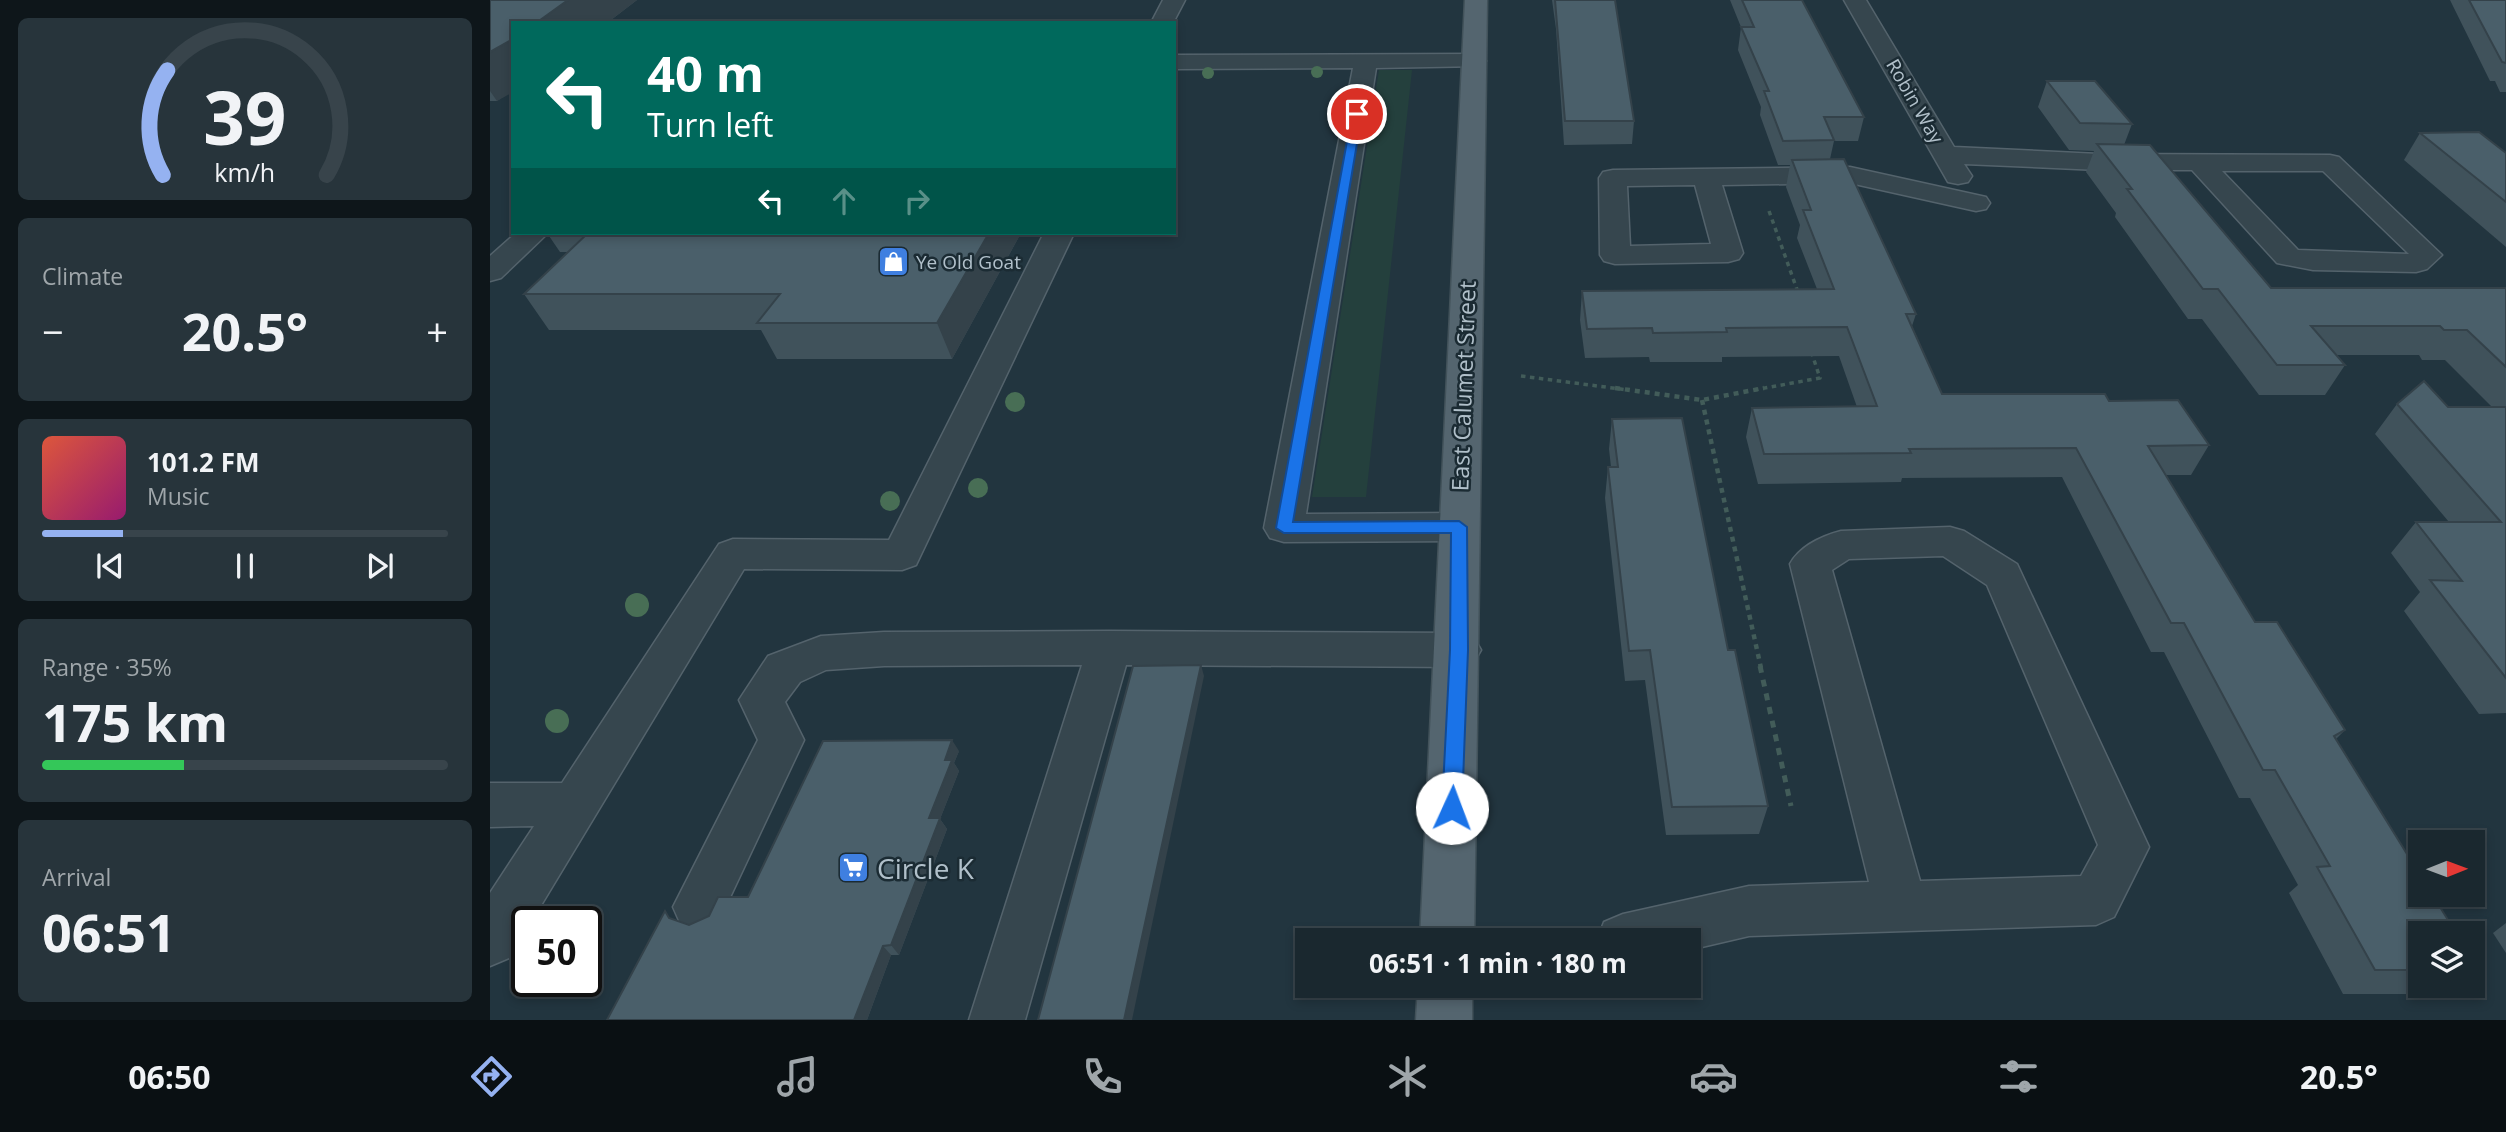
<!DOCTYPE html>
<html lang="en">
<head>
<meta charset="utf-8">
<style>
	:root { --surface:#1a282f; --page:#27343b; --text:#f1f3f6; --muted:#9fa6aa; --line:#38444b; --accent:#95b2f1 }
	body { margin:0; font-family:"Open Sans",sans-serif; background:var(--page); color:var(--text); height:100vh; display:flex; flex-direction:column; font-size:26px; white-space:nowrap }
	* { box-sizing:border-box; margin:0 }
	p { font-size:23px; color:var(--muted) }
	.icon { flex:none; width:38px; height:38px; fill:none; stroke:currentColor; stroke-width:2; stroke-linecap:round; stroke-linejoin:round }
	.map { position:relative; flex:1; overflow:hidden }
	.side { display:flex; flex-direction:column; gap:18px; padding:18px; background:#0e161a; width:490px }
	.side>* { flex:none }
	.banner { position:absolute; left:21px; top:21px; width:665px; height:214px; border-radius:0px; box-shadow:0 4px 10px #0003,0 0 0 2px var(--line); background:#00695c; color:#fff; overflow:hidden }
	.needle { width:46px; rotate:89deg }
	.controls { position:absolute; left:1918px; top:830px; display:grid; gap:14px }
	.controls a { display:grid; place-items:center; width:77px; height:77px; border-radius:0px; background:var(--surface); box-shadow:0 4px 10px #0003,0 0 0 2px var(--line); font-size:35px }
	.speed { position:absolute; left:21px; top:906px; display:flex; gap:14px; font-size:35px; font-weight:700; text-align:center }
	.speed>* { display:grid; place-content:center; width:91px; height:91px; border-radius:50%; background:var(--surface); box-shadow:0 4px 10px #0003,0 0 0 2px var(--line); line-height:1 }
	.speed .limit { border:4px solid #111; border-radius:10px; background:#fff; color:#111 }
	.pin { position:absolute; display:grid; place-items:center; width:60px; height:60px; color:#fff; margin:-30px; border:4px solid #fff; border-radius:50%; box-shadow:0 2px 7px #0007 }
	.me { position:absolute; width:77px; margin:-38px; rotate:2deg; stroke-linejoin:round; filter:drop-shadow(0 0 5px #0008) }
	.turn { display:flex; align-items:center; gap:24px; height:147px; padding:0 21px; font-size:32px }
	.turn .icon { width:91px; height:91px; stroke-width:2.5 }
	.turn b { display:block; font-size:49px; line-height:60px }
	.lanes { display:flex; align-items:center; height:66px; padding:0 21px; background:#0003; justify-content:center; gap:35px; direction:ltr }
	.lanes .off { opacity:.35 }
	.big { font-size:52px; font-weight:700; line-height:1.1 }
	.side .card { flex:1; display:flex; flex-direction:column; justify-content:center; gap:10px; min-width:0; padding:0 24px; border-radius:10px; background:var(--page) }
	.side .dial { align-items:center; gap:0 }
	.dial svg { height:182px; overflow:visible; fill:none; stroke:var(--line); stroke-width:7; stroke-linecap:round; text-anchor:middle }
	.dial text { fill:var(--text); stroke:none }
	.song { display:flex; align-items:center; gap:21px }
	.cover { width:84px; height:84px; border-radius:10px; background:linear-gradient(135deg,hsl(10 70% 55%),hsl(320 70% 35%)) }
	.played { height:7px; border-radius:4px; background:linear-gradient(90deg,var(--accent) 20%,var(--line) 20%) }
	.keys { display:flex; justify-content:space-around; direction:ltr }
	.heat { display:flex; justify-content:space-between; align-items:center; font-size:38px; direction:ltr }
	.charge { height:10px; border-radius:5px; background:linear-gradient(90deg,#34c759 35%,var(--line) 0) }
	.trip { position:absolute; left:805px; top:928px; width:406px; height:70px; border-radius:0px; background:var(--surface); box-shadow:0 4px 10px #0003,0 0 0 2px var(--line); font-weight:700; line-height:70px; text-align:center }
	.tab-bar { display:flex; height:112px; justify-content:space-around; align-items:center; background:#0a1013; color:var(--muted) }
	.tab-bar .icon { width:49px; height:49px }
	.tab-bar .selected { color:var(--accent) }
	.tab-bar b { font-size:32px; color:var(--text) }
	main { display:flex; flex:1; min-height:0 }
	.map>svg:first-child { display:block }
	.green { fill:#24403d }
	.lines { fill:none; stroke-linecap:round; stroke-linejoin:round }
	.minor-casing { stroke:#54636c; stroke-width:3 }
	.major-casing { stroke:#42525a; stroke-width:3 }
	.path-far2 { stroke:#425c59; stroke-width:3.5; stroke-dasharray:4.5 4.5; stroke-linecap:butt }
	.path-far1 { stroke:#425c59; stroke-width:4.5; stroke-dasharray:5 5; stroke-linecap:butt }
	.path { stroke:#425c59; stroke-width:5; stroke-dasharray:7 7; stroke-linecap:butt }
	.minor { fill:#36464e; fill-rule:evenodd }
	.major { fill:#54656f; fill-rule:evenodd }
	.tree { fill:#486e55 }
	.wall { fill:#40525b }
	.shaded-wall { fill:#34424a }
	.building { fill:#4a5f6a; stroke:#34424a; stroke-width:2 }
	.route { fill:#1a73e8; stroke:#114b97; stroke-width:2 }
	.labels { text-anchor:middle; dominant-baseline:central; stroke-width:5; stroke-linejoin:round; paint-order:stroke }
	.far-street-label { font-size:19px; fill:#b1c0ca; stroke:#1b2b33 }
	.far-poi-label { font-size:19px; fill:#b1c0ca; stroke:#1b2b33; text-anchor:start }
	.street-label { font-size:23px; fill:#b1c0ca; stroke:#1b2b33 }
	.near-poi-label { font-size:28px; fill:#b1c0ca; stroke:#1b2b33; text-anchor:start }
</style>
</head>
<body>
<main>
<section class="side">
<div class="card dial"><svg viewBox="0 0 100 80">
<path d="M14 69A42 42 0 1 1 86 69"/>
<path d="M14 69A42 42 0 0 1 16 23" stroke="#95b2f1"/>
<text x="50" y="56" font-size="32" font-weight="700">39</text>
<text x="50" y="72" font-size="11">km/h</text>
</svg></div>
<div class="card"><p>Climate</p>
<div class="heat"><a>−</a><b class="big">20.5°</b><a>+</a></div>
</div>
<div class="card">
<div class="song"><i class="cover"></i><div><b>101.2 FM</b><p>Music</p></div></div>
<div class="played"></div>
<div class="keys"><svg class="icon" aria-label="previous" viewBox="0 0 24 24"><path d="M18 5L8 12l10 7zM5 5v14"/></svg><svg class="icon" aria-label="pause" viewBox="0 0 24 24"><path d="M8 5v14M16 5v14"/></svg><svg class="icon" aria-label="next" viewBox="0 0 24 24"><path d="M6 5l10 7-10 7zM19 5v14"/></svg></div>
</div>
<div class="card"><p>Range · 35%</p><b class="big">175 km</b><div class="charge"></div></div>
<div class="card"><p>Arrival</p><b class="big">06:51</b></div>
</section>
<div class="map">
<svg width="2016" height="1020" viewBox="0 0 2016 1020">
	<rect width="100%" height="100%" fill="#22353f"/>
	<polygon class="green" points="889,70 922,70 876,497 822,497"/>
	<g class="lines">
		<defs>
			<g id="minor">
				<polygon points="673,0 695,0 683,23 661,23"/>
				<path d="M 1354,0 L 1376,0 L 1464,147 L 1609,154 L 1840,155 L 1849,157 L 1952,255 L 1937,269 L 1926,272 L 1823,270 L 1787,263 L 1702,170 L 1609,170 L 1474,164 L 1482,176 L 1478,182 L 1468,184 L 1458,182 ZM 1732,171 L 1833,171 L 1919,254 L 1808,250 Z"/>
				<polygon points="984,54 992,56 996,61 992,66 886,68 816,514 969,513 983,517 989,527 983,537 969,541 794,542 780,538 774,528 863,68 684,69 684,55"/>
				<path d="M 1360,167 L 1496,197 L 1500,203 L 1496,209 L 1486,211 L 1360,183 L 1232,185 L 1253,253 L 1249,259 L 1238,262 L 1125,264 L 1114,261 L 1110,255 L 1109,178 L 1113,172 L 1123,170 ZM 1205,185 L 1221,244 L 1140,246 L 1137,186 Z"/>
				<polygon points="26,233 58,233 11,278 0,281 0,256"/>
				<polygon points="554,233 584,233 426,565 412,570 254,569 41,922 37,922 37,929 19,958 0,966 0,893 44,826 0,827 0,783 72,783 229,544 243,539 399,540"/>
				<path d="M 1460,527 L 1474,531 L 1527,564 L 1659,847 L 1624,917 L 1606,925 L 1259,936 L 1199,950 L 1199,940 L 1107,940 L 1114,922 L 1133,914 L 1259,886 L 1379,882 L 1300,564 C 1310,546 1332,536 1351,531 ZM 1453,556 L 1497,585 L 1608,845 L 1591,876 L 1430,881 L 1342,570 L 1359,559 Z"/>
				<polygon points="619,631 969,633 984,638 991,650 984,662 969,667 636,665 535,1020 479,1020 592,665 394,666 336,670 310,682 295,702 314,740 227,925 209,932 191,925 183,907 268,740 249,700 278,656 331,636 394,632"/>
			</g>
			<g id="major">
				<polygon points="975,0 997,0 984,940 930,940"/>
				<polygon points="928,985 982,985 982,1020 926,1020"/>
			</g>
		</defs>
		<use href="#minor" class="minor-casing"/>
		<use href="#major" class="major-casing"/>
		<g class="path-far2">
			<polyline points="1279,211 1309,295"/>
			<polyline points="1031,376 1138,390"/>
			<polyline points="1264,390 1330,378 1322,354"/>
		</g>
		<g class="path-far1">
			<polyline points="1125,388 1212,400 1274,388"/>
			<polyline points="1212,400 1271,668"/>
		</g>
		<polyline class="path" points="1270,666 1301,806"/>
		<use href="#minor" class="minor"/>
		<use href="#major" class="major"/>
	</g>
	<g class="tree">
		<circle cx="827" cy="72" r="6"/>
		<circle cx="718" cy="73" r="6"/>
		<circle cx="525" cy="402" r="10"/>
		<circle cx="488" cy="488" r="10"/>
		<circle cx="400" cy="501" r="10"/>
		<circle cx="147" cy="605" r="12"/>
		<circle cx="67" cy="721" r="12"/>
	</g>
	<g class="wall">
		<polygon points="0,0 147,0 117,23 7,101 0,101"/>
		<polygon points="1062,0 1125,0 1144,121 1142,144 1074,145 1066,29"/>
		<polygon points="1240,0 1312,0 1374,117 1368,141 1344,141 1340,159 1426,314 1422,326 1452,394 1619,401 1719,445 1701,475 1676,475 1765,622 1855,730 1846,739 1930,933 1930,985 1967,985 1953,994 1853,994 1799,893 1808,885 1760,798 1749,798 1674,652 1661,652 1572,477 1412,478 1411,482 1268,484 1256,437 1262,408 1367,407 1349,356 1232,357 1232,362 1160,362 1159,357 1095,358 1090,320 1092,291 1327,289 1307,238 1310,225 1296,187 1300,165 1288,165 1270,115 1271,107 1248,50 1251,27"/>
		<polygon points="1960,0 2016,0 2016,92 2010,92 2005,81 2000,81"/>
		<polygon points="1557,81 1642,124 1634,145 1781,288 2016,288 2016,713 1989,714 1914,611 1930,592 1901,553 1926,522 1959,522 1885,434 1907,404 1958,407 2002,407 1955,360 1932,360 1929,355 1847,355 1855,365 1835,395 1769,395 1712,319 1698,319 1625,217 1626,213 1596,172 1604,151 1579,150 1548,107"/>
		<polygon points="1930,133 2016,153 2016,247 1914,160"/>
		<polygon points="57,233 531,233 462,359 287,359 271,330 59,330 34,294 78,252 70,252"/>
		<polygon points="1122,419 1238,650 1278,806 1269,834 1176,835 1155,680 1135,681 1115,498 1118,467 1121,467 1119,449"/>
		<polygon points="469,751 464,763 469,771 450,819 457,829 409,955 401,955 377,1020 117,1020 185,920 199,925 258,897"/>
		<polygon points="2016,923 2016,953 2003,933"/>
	</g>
	<g class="shaded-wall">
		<polygon points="78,0 147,0 117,23 46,23"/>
		<polygon points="23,39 23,92 7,101 0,91 0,52"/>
		<polygon points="499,233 531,233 462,359 447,323"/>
		<polygon points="711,665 714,676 642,1020 634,1020"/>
		<polygon points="462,740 469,751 464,763 469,771 450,819 457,829 409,955 401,945 439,818 455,760"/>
		<polygon points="393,946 401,955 377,1020 364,1020"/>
	</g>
	<g class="building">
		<polygon points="0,0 78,0 46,23 23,23 23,39 0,52"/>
		<polygon points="1065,0 1125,0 1144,121 1075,121"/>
		<polygon points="1252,0 1312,0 1374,117 1334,117 1344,140 1293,141 1274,91 1279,91 1251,27 1264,27"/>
		<polygon points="1979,0 2016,0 2016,63 2012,62"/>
		<polygon points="1557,81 1605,81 1642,124 1590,123"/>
		<polygon points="1989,132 2016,153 2016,202 1930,133"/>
		<polygon points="1607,144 1660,145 1781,288 2016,288 2016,367 1977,330 1954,330 1950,326 1821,326 1855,365 1787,365 1728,289 1713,289 1637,189 1642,189"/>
		<polygon points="1354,159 1426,314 1416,314 1452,394 1615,394 1619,401 1688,400 1719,445 1658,446 1765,622 1787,622 1855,730 1844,736 1930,875 1930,894 1942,894 1966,933 1930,933 1930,970 1885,970 1827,867 1840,866 1785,770 1773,770 1694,623 1681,623 1586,448 1419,449 1421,453 1274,454 1262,408 1387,406 1357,327 1236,328 1237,332 1163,333 1162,328 1097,329 1092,291 1344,289 1313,210 1321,210 1302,160"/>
		<polygon points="98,233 499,233 447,323 267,323 290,294 34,294"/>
		<polygon points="1934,381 1958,407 2016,407 2016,678 1940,580 1972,581 1926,522 2011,522 1907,404"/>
		<polygon points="1192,418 1238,650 1245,650 1278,806 1182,807 1160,650 1139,651 1118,467 1128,467 1122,419"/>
		<polygon points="711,665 634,1020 548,1020 643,666"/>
		<polygon points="462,740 455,760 462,760 439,818 450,818 401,945 393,946 364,1020 117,1020 175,911 179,918 199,925 219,916 228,897 258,897 333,741"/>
		<polygon points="1983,960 1989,970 1983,970"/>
	</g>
	<polygon class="route" points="867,111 872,114 803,522 969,521 977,527 978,650 972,808 969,814 962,817 955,814 952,808 960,650 961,533 794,533 786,528 862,114"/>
	<defs>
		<symbol id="shop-square" viewBox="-11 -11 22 22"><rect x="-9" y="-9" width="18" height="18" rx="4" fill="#3f7fe0" stroke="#1b2b33"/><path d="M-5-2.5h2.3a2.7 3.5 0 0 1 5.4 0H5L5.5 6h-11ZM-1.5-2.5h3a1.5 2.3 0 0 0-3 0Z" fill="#fff"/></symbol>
		<symbol id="supermarket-square" viewBox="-11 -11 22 22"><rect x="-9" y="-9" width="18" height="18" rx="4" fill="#3f7fe0" stroke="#1b2b33"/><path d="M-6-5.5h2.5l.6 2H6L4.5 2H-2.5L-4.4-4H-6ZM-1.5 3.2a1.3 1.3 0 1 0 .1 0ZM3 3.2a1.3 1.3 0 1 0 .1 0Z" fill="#fff"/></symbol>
	</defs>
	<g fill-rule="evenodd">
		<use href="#shop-square" x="386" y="244" width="35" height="35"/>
		<use href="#supermarket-square" x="346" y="850" width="35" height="35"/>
	</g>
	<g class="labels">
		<g class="far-street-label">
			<text transform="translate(1425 101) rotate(60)">Robin Way</text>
		</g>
		<g class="far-poi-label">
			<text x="426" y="262">Ye Old Goat</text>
		</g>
		<g class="street-label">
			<text transform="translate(973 386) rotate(-88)">East Calumet Street</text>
		</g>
		<g class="near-poi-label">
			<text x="387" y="868">Circle K</text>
		</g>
	</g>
</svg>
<div class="controls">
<a><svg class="needle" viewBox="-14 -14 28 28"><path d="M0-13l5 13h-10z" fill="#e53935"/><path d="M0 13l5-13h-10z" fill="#9fa6aa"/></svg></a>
<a><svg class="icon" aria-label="layers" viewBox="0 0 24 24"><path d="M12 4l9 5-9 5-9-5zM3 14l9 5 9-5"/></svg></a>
</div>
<div class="speed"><div class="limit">50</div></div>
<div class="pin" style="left:867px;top:114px;background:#d93025"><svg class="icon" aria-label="arrive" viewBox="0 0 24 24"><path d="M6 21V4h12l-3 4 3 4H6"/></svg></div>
<svg class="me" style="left:962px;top:808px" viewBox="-20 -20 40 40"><circle r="19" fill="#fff"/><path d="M0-13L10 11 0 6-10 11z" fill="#1a73e8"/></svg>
<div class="trip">06:51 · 1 min · 180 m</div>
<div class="banner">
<div class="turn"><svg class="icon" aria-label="left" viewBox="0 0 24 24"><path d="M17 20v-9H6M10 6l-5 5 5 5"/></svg><div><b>40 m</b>Turn left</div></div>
<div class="lanes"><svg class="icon" aria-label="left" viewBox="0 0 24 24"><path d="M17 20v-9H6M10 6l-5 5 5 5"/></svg><svg class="icon off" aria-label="ahead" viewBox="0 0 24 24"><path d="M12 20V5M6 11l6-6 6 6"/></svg><svg class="icon off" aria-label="right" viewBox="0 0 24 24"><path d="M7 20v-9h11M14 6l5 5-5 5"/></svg></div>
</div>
</div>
</main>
<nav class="tab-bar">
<b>06:50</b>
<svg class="icon selected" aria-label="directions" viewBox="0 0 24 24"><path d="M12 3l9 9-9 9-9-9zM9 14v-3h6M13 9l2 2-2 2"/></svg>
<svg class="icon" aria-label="music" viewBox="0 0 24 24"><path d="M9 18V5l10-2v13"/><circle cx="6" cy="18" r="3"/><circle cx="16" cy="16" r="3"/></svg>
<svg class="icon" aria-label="phone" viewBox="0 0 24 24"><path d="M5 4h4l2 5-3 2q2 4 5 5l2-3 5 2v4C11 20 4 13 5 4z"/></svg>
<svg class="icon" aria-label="climate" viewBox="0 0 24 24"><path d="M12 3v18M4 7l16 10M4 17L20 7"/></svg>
<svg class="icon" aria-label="car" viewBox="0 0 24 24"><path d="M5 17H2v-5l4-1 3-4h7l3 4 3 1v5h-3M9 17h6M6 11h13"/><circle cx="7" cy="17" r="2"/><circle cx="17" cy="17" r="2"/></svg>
<svg class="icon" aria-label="filters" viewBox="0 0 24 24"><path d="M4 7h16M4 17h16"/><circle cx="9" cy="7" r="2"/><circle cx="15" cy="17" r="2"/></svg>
<b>20.5°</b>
</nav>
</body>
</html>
